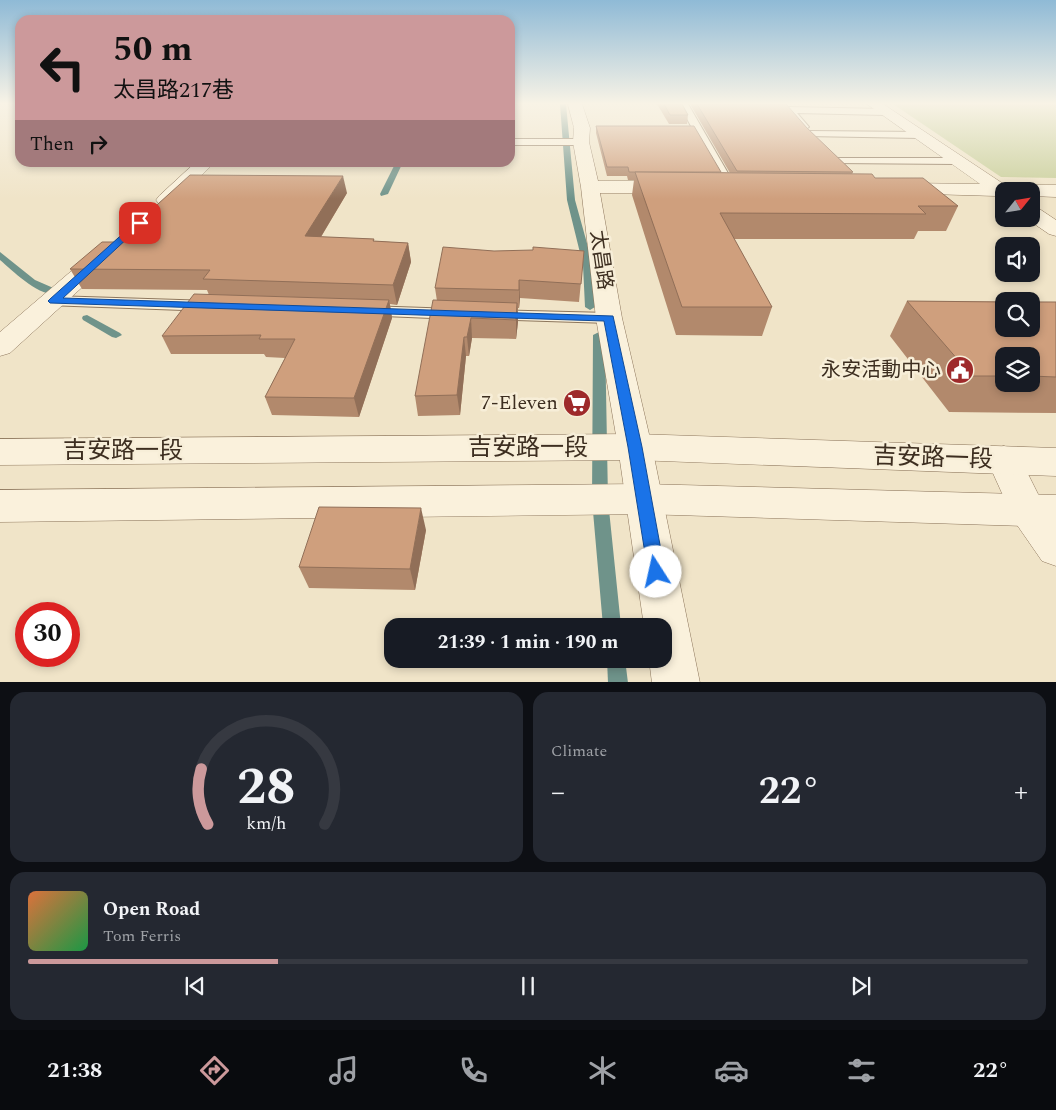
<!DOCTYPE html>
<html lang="en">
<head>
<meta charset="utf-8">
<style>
	:root { --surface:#171b24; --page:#242831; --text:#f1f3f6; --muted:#9ea1a6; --line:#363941; --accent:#cc999b }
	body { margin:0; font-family:Spectral,"Noto Sans TC",serif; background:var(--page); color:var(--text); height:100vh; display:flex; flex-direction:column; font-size:19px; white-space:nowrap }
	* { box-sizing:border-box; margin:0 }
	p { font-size:16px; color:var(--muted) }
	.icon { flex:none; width:28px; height:28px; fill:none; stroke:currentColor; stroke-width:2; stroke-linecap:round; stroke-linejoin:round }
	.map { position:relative; height:682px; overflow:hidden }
	.sheet { display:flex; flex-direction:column; gap:10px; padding:10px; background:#0d0f14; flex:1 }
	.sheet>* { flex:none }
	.banner { position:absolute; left:15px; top:15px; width:500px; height:152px; border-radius:15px; box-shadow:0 2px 8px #0003; background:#cc999b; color:#111; overflow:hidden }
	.needle { width:32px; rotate:60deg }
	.buttons { position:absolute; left:995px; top:182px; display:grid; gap:10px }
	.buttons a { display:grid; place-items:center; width:45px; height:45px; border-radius:10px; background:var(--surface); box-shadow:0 2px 8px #0003; font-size:25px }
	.speed { position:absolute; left:15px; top:602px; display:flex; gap:10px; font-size:25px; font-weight:700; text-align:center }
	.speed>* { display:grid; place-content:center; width:65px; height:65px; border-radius:50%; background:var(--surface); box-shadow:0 2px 8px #0003; line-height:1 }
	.speed .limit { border:8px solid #d22; background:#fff; color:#111 }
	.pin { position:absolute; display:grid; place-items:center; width:42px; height:42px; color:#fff; margin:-21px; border-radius:10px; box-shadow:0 2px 8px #0006 }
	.me { position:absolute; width:55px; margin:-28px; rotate:350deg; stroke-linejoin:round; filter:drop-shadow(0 0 4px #0008) }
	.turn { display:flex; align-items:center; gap:18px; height:105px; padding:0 15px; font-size:22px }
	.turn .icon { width:65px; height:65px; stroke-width:2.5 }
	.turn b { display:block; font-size:35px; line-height:42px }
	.then { display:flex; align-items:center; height:48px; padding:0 15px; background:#0003; gap:10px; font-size:19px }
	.big { font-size:38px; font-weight:700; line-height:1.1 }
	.sheet .tile { flex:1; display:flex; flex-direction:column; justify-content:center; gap:8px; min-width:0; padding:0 18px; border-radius:15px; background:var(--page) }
	.sheet .dial { align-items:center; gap:0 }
	.dial svg { height:130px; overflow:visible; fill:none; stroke:var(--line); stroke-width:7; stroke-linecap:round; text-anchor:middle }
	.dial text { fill:var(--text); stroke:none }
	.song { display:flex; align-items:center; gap:15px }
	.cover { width:60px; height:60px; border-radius:8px; background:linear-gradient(135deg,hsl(20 70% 55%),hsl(140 70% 35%)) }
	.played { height:5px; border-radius:2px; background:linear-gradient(90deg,var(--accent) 25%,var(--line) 25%) }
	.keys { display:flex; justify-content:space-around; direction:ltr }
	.heat { display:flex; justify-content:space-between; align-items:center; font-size:28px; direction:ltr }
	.sheet .tiles { flex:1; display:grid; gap:10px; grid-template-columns:1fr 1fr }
	.tile:last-child { grid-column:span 2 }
	.trip { position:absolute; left:384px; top:618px; width:288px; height:50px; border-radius:15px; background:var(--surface); box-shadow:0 2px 8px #0003; font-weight:700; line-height:50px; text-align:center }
	.dock { display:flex; height:80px; justify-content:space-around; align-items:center; background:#090b0e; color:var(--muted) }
	.dock .icon { width:35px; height:35px }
	.dock .selected { color:var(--accent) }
	.dock b { font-size:22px; color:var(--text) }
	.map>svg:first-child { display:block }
	.green { fill:#c9cf9b }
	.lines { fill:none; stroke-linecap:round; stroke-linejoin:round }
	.stream { fill:#6f938a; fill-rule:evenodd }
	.service-casing { stroke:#8d765c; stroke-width:2 }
	.minor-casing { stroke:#8d765c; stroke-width:1 }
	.tertiary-casing { stroke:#8d765c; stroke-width:1 }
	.service { fill:#faf1dc; fill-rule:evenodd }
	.minor { fill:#faf1dc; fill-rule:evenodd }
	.tertiary { fill:#faf1dc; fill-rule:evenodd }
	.wall { fill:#b2896c; fill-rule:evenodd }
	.shaded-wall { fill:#916f58 }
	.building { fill:#cf9f7d; stroke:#916f58 }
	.route { fill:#1a73e8; stroke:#114b97 }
	.labels { text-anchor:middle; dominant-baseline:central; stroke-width:5; stroke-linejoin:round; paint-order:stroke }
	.street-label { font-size:20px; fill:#3d2e20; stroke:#f7eed8 }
	.poi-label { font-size:20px; fill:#3d2e20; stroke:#f7eed8; text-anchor:end }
	.near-street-label { font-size:24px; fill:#3d2e20; stroke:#f7eed8 }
</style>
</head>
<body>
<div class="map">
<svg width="1056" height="683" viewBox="0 0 1056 683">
	<rect width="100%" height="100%" fill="#f0e4c8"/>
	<polygon class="green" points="893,104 1056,104 1056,178 1001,177"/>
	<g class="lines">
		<g class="stream">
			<polygon points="560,104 566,104 575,200 593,265 595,307 590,310 585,307 583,265 567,200"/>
			<polygon points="396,162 403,162 388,194 381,196 380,194"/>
			<path d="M 0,252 L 35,280 L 58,290 L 59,292 L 58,294 C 40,298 13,271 0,260 Z"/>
			<polygon points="87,315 120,333 122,335 116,338 112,337 83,320 82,318 83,316"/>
			<polygon points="599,332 605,335 608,500 621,626 603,626 592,500 593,335"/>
			<polygon points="607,659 625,659 628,683 608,683"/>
		</g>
		<defs>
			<g id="service">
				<polygon points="679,104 688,104 736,187 734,190 726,190 724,187"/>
				<polygon points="789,107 885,109 890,112 885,115 797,113 809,127 804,130 800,129 784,110"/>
				<polygon points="810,131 920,132 925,135 920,138 806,136 805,134 806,132"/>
				<polygon points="510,139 581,139 586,142 581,145 510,145"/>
				<polygon points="838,158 956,158 962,161 956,164 834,163 832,161 834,159"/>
				<polygon points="53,296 211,301 217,302 220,306 217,310 211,311 47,305 44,301 47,297"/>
				<polygon points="366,306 456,309 462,310 465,314 462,318 456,319 360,315 357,311 360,307"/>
				<polygon points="493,310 609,313 615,314 618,318 615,322 609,323 487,319 484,315 487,311"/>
			</g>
			<g id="minor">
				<polygon points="568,104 582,104 590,128 589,142 598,181 671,181 678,183 680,187 678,191 671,193 600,193 622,318 652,447 700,683 652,683 649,659 662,659 662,626 644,626 618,447 596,318 581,187 573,142 574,128"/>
				<polygon points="867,104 883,104 1005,185 1056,185 1056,197 1031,196 1031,191 1004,191 1003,198 996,196 895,193 893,189 895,185 902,183 980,184"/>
				<polygon points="196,162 215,162 173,204 166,206 159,204 156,200 159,196"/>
				<polygon points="1031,206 1038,208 1056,220 1056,236 1049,234 1027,219 1031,219"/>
				<polygon points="104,248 112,250 115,255 112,260 10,353 0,356 0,332 96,250"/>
				<polygon points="1004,446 1016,450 1041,500 1056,518 1056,566 1042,561 1015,522 987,460 992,450"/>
			</g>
			<g id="tertiary">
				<polygon points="635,434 1056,448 1056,476 635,460 0,465 0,439"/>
				<polygon points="643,484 1056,495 1056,527 643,514 0,522 0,490"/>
			</g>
		</defs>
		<use href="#service" class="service-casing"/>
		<use href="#minor" class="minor-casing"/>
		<use href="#tertiary" class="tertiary-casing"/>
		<use href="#service" class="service"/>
		<use href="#minor" class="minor"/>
		<use href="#tertiary" class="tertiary"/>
	</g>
	<g class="wall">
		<polygon points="657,104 682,104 688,115 687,124 669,124"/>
		<polygon points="690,104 786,104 807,128 853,172 852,174 875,178 958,206 946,231 918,231 914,239 734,239 772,307 762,336 676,335 632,195 634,180 628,180 627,176 607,176 596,133 596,126 721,172 730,173"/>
		<polygon points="347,193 321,237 374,239 374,241 408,243 411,262 397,305 390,304 392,318 359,417 272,415 265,397 285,358 266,357 264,354 171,354 162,336 209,295 207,290 82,289 70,269 116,242"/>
		<polygon points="494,251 584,251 579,302 520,298 519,308 518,308 518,322 516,339 472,338 469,356 466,356 460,415 418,416 415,396 437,301 435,288"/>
		<path d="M 907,301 L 1056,302 L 1056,413 L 949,412 L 890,336 ZM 1004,356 L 1031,356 L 1031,384 L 1004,384 Z"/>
		<polygon points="426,530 415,590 309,588 299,567"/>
	</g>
	<g class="shaded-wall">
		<polygon points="343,176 347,193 310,255 305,236"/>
		<polygon points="408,243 411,262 397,305 393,285"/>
		<polygon points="519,280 520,298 519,308"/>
		<polygon points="389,300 392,318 359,417 354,398"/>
		<polygon points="517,303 518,322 516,339 516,320"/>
		<polygon points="471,318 472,338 469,356 467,337"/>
		<polygon points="464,337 466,356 460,415 457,395"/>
		<polygon points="421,508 426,530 415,590 410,569"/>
	</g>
	<g class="building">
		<polygon points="664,104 682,104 688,115 670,115"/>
		<polygon points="697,104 786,104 807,128 853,172 737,171"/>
		<polygon points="596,126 694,126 721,172 629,172 628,167 607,167"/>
		<polygon points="635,172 872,174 875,178 923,178 958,206 918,206 926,214 720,213 772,307 682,307"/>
		<polygon points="190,175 343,176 305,236 374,239 373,241 408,243 393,285 203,279 210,270 70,269 102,242 116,242"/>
		<polygon points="443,247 494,251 533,250 533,247 584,251 581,284 519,280 519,290 435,288"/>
		<polygon points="194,294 389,300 354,398 265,397 295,339 259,339 261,335 162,336"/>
		<polygon points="433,300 517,303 516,320 471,318 467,337 464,337 457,395 415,396"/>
		<polygon points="907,301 1004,302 1004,329 1031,329 1031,302 1056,302 1056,377 1031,376 1031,356 1004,356 1004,376 972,376"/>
		<polygon points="319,507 421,508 410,569 299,567"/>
	</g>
	<linearGradient id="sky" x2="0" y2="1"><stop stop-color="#8fbad6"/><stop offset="0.52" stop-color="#f8f3e6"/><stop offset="1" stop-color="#f8f3e6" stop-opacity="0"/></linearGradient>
	<rect width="1056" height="199" fill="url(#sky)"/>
	<polygon class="route" points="137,221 144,223 63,298 613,316 642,447 665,572 662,578 656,580 650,578 648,572 628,447 604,321 50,303 48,301 50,299"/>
	<defs>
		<symbol id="civic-disc" viewBox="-11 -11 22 22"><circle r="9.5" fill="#9e2a2b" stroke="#f7eed8"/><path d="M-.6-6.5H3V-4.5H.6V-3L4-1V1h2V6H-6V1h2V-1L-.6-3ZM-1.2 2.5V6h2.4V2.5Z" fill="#fff"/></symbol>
		<symbol id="supermarket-disc" viewBox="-11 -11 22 22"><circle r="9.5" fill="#9e2a2b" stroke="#f7eed8"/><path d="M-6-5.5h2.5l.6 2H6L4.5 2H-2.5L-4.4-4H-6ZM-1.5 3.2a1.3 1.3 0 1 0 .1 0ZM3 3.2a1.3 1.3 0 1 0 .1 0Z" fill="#fff"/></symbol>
	</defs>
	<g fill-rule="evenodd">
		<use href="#civic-disc" x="944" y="354" width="32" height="32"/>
		<use href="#supermarket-disc" x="561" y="387" width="32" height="32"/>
	</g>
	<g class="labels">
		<g class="street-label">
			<text transform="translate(601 260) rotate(82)">太昌路</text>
		</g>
		<g class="poi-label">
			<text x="941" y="370">永安活動中心</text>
			<text x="558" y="403">7-Eleven</text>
		</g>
		<g class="near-street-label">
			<text x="528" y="448">吉安路一段</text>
			<text x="123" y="451">吉安路一段</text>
			<text transform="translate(933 458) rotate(2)">吉安路一段</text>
		</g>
	</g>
</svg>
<div class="buttons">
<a><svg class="needle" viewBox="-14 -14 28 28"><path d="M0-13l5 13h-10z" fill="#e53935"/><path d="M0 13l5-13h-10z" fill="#9ea1a6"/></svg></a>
<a><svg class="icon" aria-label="sound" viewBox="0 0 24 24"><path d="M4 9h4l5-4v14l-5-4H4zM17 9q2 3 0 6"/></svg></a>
<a><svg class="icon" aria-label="search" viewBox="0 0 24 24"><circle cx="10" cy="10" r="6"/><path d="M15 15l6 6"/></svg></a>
<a><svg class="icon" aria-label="layers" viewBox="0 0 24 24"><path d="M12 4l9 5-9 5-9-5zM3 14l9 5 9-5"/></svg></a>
</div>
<div class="speed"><div class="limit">30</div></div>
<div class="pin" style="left:140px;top:223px;background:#d93025"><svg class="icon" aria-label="arrive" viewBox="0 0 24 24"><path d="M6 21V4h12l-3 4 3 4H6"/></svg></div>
<svg class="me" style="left:656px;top:572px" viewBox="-20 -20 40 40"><circle r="19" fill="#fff"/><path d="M0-13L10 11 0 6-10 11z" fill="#1a73e8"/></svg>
<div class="trip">21:39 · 1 min · 190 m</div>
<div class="banner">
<div class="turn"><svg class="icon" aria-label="left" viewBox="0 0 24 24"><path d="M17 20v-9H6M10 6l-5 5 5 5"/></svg><div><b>50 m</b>太昌路217巷</div></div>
<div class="then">Then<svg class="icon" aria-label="right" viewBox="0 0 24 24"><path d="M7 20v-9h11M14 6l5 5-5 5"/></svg></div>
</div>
</div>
<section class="sheet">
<div class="tiles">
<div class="tile dial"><svg viewBox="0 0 100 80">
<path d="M14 69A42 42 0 1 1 86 69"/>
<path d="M14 69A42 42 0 0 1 10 35" stroke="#cc999b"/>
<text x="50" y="56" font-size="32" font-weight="700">28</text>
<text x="50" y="72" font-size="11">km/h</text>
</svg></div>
<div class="tile"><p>Climate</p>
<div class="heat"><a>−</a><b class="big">22°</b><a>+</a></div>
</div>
<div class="tile">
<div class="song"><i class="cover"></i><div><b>Open Road</b><p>Tom Ferris</p></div></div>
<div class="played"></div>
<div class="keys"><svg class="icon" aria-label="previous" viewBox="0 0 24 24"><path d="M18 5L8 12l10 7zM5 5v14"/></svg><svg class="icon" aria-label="pause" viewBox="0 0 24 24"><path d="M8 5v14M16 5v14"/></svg><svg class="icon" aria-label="next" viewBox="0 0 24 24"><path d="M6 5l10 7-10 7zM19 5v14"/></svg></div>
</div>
</div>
</section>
<nav class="dock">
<b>21:38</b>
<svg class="icon selected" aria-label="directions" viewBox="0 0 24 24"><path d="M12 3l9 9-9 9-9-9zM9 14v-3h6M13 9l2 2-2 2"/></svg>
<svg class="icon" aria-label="music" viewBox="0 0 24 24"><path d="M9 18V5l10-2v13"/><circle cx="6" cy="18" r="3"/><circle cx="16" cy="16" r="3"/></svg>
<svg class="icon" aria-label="phone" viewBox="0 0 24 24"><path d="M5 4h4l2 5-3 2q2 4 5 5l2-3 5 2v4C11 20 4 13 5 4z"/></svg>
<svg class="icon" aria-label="climate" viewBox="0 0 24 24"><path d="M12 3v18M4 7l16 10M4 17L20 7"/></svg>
<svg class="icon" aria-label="car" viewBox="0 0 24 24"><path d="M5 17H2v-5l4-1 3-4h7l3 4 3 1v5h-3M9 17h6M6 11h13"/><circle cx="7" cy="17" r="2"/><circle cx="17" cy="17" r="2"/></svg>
<svg class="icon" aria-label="filters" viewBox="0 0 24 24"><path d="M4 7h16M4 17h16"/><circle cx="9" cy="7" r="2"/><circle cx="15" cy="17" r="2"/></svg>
<b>22°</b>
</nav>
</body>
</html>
